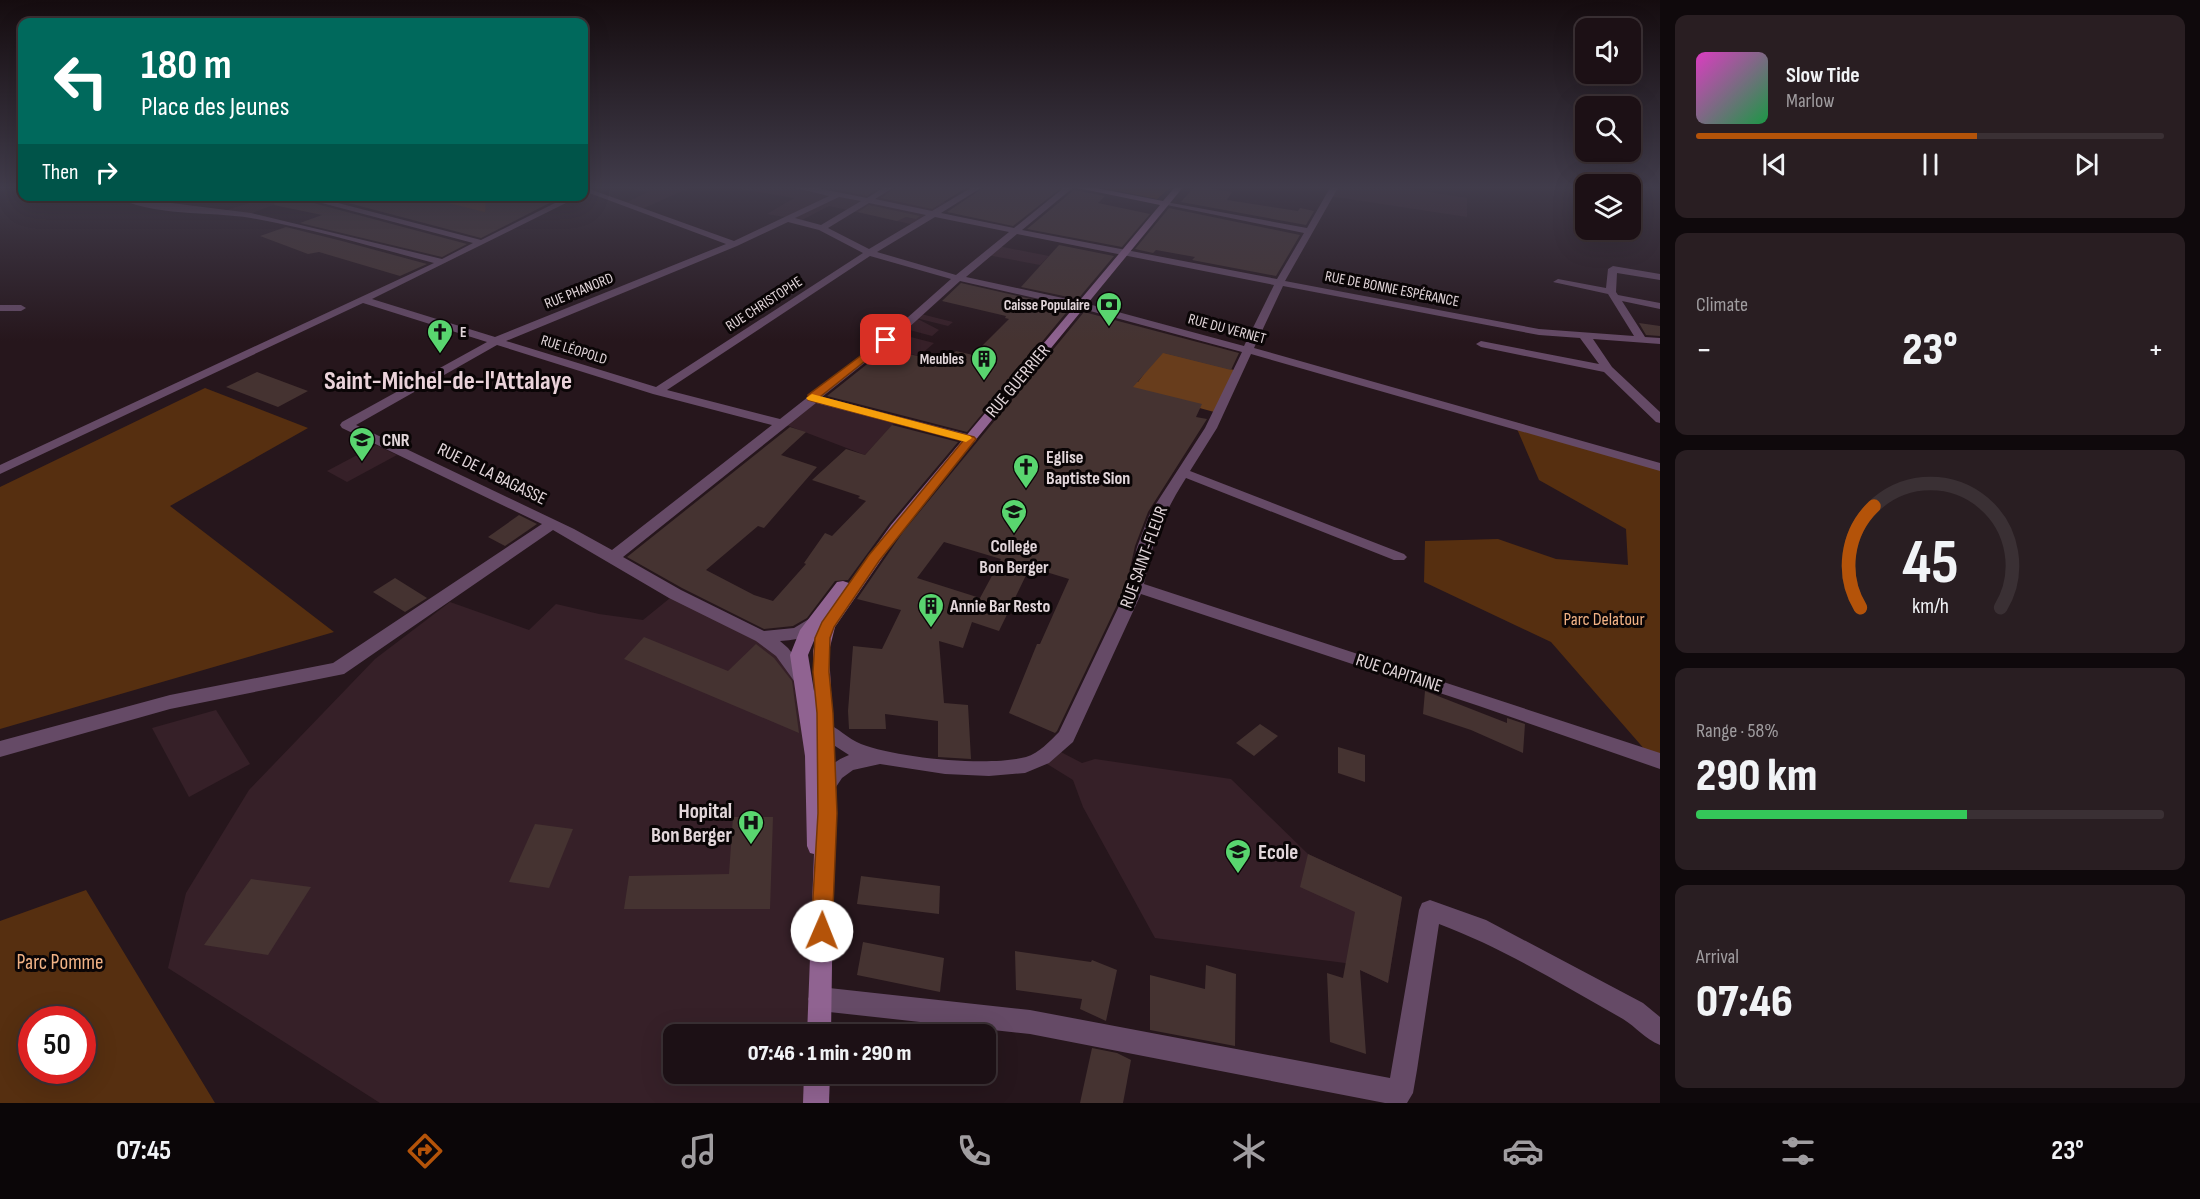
<!DOCTYPE html>
<html lang="en">
<head>
<meta charset="utf-8">
<style>
	:root { --surface:#1c1015; --page:#291e22; --text:#f1f3f6; --muted:#a09da0; --line:#3a3034; --accent:#b45309 }
	body { margin:0; font-family:"Sofia Sans Condensed",sans-serif; background:var(--page); color:var(--text); height:100vh; display:flex; flex-direction:column; font-size:22px; white-space:nowrap }
	* { box-sizing:border-box; margin:0 }
	p { font-size:20px; color:var(--muted) }
	.icon { flex:none; width:33px; height:33px; fill:none; stroke:currentColor; stroke-width:2; stroke-linecap:round; stroke-linejoin:round }
	.map { position:relative; flex:1; overflow:hidden }
	.drawer { display:flex; flex-direction:column; gap:15px; padding:15px; background:#0f090c; width:540px }
	.drawer>* { flex:none }
	.hud { position:absolute; left:18px; top:18px; width:570px; height:183px; border-radius:12px; box-shadow:0 6px 24px #0002,0 0 0 2px var(--line); background:#00695c; color:#fff; overflow:hidden }
	.buttons { position:absolute; left:1575px; top:18px; display:grid; gap:12px }
	.buttons a { display:grid; place-items:center; width:66px; height:66px; border-radius:12px; background:var(--surface); box-shadow:0 6px 24px #0002,0 0 0 2px var(--line); font-size:30px }
	.speed { position:absolute; left:18px; top:1006px; display:flex; gap:12px; font-size:30px; font-weight:700; text-align:center }
	.speed>* { display:grid; place-content:center; width:78px; height:78px; border-radius:50%; background:var(--surface); box-shadow:0 6px 24px #0002,0 0 0 2px var(--line); line-height:1 }
	.speed .limit { border:9px solid #d22; background:#fff; color:#111 }
	.pin { position:absolute; display:grid; place-items:center; width:51px; height:51px; color:#fff; margin:-26px; border-radius:12px; box-shadow:0 3px 9px #0006 }
	.me { position:absolute; width:66px; margin:-33px; rotate:1deg; stroke-linejoin:round; filter:drop-shadow(0 0 4px #0008) }
	.turn { display:flex; align-items:center; gap:21px; height:126px; padding:0 24px; font-size:27px }
	.turn .icon { width:78px; height:78px; stroke-width:2.5 }
	.turn b { display:block; font-size:42px; line-height:51px }
	.then { display:flex; align-items:center; height:57px; padding:0 24px; background:#0003; gap:12px; font-size:22px }
	.big { font-size:45px; font-weight:800; line-height:1.1 }
	.drawer .card { flex:1; display:flex; flex-direction:column; justify-content:center; gap:9px; min-width:0; padding:0 21px; border-radius:12px; background:var(--page) }
	.drawer .dial { align-items:center; gap:0 }
	.dial svg { height:156px; overflow:visible; fill:none; stroke:var(--line); stroke-width:7; stroke-linecap:round; text-anchor:middle }
	.dial text { fill:var(--text); stroke:none }
	.song { display:flex; align-items:center; gap:18px }
	.cover { width:72px; height:72px; border-radius:9px; background:linear-gradient(135deg,hsl(310 70% 55%),hsl(140 70% 35%)) }
	.played { height:6px; border-radius:3px; background:linear-gradient(90deg,var(--accent) 60%,var(--line) 60%) }
	.keys { display:flex; justify-content:space-around; direction:ltr }
	.heat { display:flex; justify-content:space-between; align-items:center; font-size:33px; direction:ltr }
	.charge { height:9px; border-radius:4px; background:linear-gradient(90deg,#34c759 58%,var(--line) 0) }
	.trip { position:absolute; left:663px; top:1024px; width:333px; height:60px; border-radius:12px; background:var(--surface); box-shadow:0 6px 24px #0002,0 0 0 2px var(--line); font-weight:800; line-height:60px; text-align:center }
	.dock { display:flex; height:96px; justify-content:space-around; align-items:center; background:#0b0608; color:var(--muted) }
	.dock .icon { width:42px; height:42px }
	.dock .selected { color:var(--accent) }
	.dock b { font-size:27px; color:var(--text) }
	main { display:flex; flex:1; min-height:0 }
	.map>svg:first-child { display:block }
	.built { fill:#362028 }
	.green { fill:#562f10; fill-rule:evenodd }
	.forest { fill:#683d1c }
	.building { fill:#453331; fill-rule:evenodd }
	.lines { fill:none; stroke-linecap:round; stroke-linejoin:round }
	.street { fill:#654a66; fill-rule:evenodd }
	.secondary { fill:#906391; fill-rule:evenodd }
	.route { fill:#b45309; stroke:#753606; stroke-width:1.5 }
	.slow { fill:#f59e0b }
	.labels { text-anchor:middle; dominant-baseline:central; stroke-width:6; stroke-linejoin:round; paint-order:stroke }
	.far-street-label { font-size:15px; fill:#e2d6da; stroke:#0a0506 }
	.far-poi-label { font-size:15px; font-weight:bold; fill:#e2d6da; stroke:#0a0506; text-anchor:end }
	.street-label { font-size:18px; fill:#e2d6da; stroke:#0a0506 }
	.poi-label { font-size:18px; font-weight:bold; fill:#e2d6da; stroke:#0a0506; text-anchor:start }
	.park-label { font-size:18px; fill:#f1b285; stroke:#0a0506 }
	.near-poi-label { font-size:21px; font-weight:bold; fill:#e2d6da; stroke:#0a0506; text-anchor:end }
	.near-park-label { font-size:21px; fill:#f1b285; stroke:#0a0506 }
	.far-town-label { font-size:26px; font-weight:bold; fill:#ead3da; stroke:#0a0506 }
</style>
</head>
<body>
<main>
<div class="map">
<svg width="1660" height="1103" viewBox="0 0 1660 1103">
	<rect width="100%" height="100%" fill="#26161c"/>
	<g class="built">
		<polygon points="618,186 693,186 640,210 625,203 648,192"/>
		<polygon points="723,186 933,186 917,196 950,203 915,225 829,206 802,220 767,214 794,198"/>
		<polygon points="1335,186 1391,186 1467,198 1467,217 1329,196"/>
		<polygon points="269,197 294,197 247,215 217,213"/>
		<polygon points="998,246 1049,256 1040,265 987,255"/>
		<polygon points="917,313 953,322 948,326 916,318 939,330 932,336 902,328"/>
		<polygon points="895,333 934,343 919,356 877,346"/>
		<polygon points="812,398 897,420 865,455 781,423"/>
		<polygon points="376,445 397,455 347,482 327,471"/>
		<polygon points="675,594 762,637 803,681 815,756 819,1035 674,1035 674,1074 817,1074 816,1103 380,1103 168,968 186,893 249,790 375,659 450,602 529,630 556,604 599,614 643,620"/>
		<polygon points="216,710 250,764 189,797 152,728"/>
		<polygon points="1055,749 1082,763 1095,759 1231,779 1308,854 1402,897 1388,983 1345,963 1155,938 1083,807 1073,780 1039,759"/>
	</g>
	<g class="green">
		<polygon points="1094,186 1172,186 1157,199"/>
		<polygon points="205,388 308,428 170,506 334,632 0,729 0,487"/>
		<polygon points="1514,422 1660,465 1660,761 1653,759 1551,642 1424,582 1425,541 1498,539 1556,559 1628,565 1626,529 1539,480"/>
		<path d="M 86,890 L 215,1103 L 0,1103 L 0,921 ZM 32,1020 L 82,1020 L 82,1071 L 32,1071 Z"/>
	</g>
	<g class="forest">
		<polygon points="444,197 542,197 486,218 437,204 438,199"/>
		<polygon points="1137,346 1238,371 1218,413 1103,382 1110,374 1138,382 1144,374"/>
	</g>
	<g class="building">
		<polygon points="820,186 881,186 867,196"/>
		<polygon points="898,186 969,186 932,209 881,198"/>
		<polygon points="986,186 1054,186 1061,188 1013,226 947,212"/>
		<polygon points="1195,186 1232,192 1227,200 1298,211 1300,208 1314,211 1306,225 1181,202"/>
		<polygon points="1074,190 1105,196 1098,203 1150,214 1122,247 1027,229"/>
		<polygon points="275,196 302,196 302,200 467,244 442,257 300,223 322,215 274,205"/>
		<polygon points="322,196 420,196 485,212 486,196 563,196 481,238"/>
		<polygon points="869,205 920,216 916,219 906,217 897,221 858,212"/>
		<polygon points="1169,208 1300,235 1276,276 1192,260 1195,257 1156,250 1153,253 1135,249"/>
		<polygon points="286,227 342,241 427,264 400,276 319,252 308,254 260,236"/>
		<polygon points="1059,245 1114,256 1078,299 1021,287"/>
		<polygon points="961,283 1070,308 967,432 827,396 886,349 945,362 956,351 973,355 1009,319 1005,318 1006,316 942,301"/>
		<path d="M 1084,312 L 1239,353 L 1231,370 L 1163,353 L 1133,387 L 1202,404 L 1196,417 L 1207,419 L 1148,512 L 1135,546 L 1126,586 L 1057,731 L 1055,733 L 1009,713 L 1037,644 L 1040,644 L 1069,579 L 1030,567 L 999,631 L 972,622 L 963,648 L 939,641 L 944,703 L 968,705 L 971,759 L 938,757 L 938,721 L 885,714 L 886,729 L 849,729 L 848,711 L 853,646 L 882,649 L 901,610 L 857,599 L 903,532 ZM 944,542 L 1001,559 L 980,598 L 917,578 Z"/>
		<polygon points="1639,323 1660,326 1660,336 1646,335"/>
		<polygon points="257,372 308,391 278,407 226,387"/>
		<polygon points="892,425 958,442 889,524 848,580 835,581 807,618 793,626 764,629 682,588 627,557 790,427 806,432 781,455 817,467 764,528 758,526 706,570 754,595 773,601 806,564 804,563 825,533 832,536 866,501 858,498 860,496 812,480 846,449 865,455"/>
		<polygon points="519,515 537,524 505,546 488,537"/>
		<polygon points="395,578 427,598 405,612 373,592"/>
		<polygon points="644,637 728,671 756,644 774,658 792,681 799,733 624,659"/>
		<polygon points="1425,691 1507,723 1507,718 1525,724 1523,753 1471,730 1423,714"/>
		<polygon points="1260,724 1278,736 1254,756 1236,743"/>
		<polygon points="1338,747 1365,755 1365,782 1338,773"/>
		<polygon points="733,817 773,817 770,909 624,909 629,876 729,874"/>
		<polygon points="535,824 573,829 549,888 509,882"/>
		<polygon points="1308,854 1402,897 1388,983 1360,970 1366,1054 1330,1042 1327,973 1343,978 1355,912 1300,887"/>
		<polygon points="861,876 940,886 939,914 857,904"/>
		<polygon points="251,879 311,887 268,955 204,945"/>
		<polygon points="863,942 944,958 940,992 857,975"/>
		<polygon points="1015,951 1091,962 1092,960 1117,970 1106,1021 1080,1009 1082,999 1016,990"/>
		<polygon points="1206,965 1236,974 1235,1046 1150,1030 1150,975 1205,989"/>
		<polygon points="1092,1048 1117,1053 1131,1060 1123,1103 1080,1103"/>
	</g>
	<g class="lines">
		<g class="street">
			<path d="M 787,186 L 806,186 L 867,198 L 886,186 L 896,186 L 875,199 L 932,211 L 974,186 L 984,186 L 941,213 L 1014,228 L 1066,186 L 1075,186 L 1022,230 L 1277,279 L 1304,233 L 1162,204 L 1166,202 L 1307,228 L 1331,186 L 1339,186 L 1285,281 L 1539,329 L 1634,336 L 1608,294 L 1553,282 L 1558,279 L 1606,288 L 1608,269 L 1613,266 L 1660,274 L 1660,280 L 1617,273 L 1616,292 L 1618,295 L 1660,303 L 1660,309 L 1622,301 L 1645,337 L 1660,338 L 1660,344 L 1593,339 L 1612,367 L 1660,412 L 1660,423 L 1656,422 L 1604,372 L 1481,347 L 1476,344 L 1481,341 L 1599,364 L 1580,338 L 1539,335 L 1283,286 L 1254,348 L 1660,463 L 1660,471 L 1251,354 L 1217,428 L 1190,471 L 1404,554 L 1407,557 L 1404,560 L 1394,560 L 1186,478 C 1162,516 1153,540 1144,584 L 1660,753 L 1660,769 L 1479,706 L 1141,594 L 1073,742 L 1049,763 L 1025,773 L 989,776 L 945,774 L 880,764 L 853,770 L 842,778 L 834,790 L 827,792 L 820,790 L 817,784 C 825,769 834,761 849,755 L 818,735 L 816,730 L 818,725 L 825,723 C 838,727 848,739 861,744 C 896,758 989,767 1026,757 C 1039,753 1050,741 1059,732 L 1128,587 L 1137,547 L 1150,513 L 1205,428 L 1242,352 L 1079,308 L 960,281 L 906,330 L 822,397 L 975,436 L 976,439 L 975,442 L 970,443 L 816,403 L 623,557 L 681,590 L 764,631 L 794,628 L 809,619 L 821,619 L 823,623 C 813,637 796,640 780,641 L 788,648 L 809,675 L 812,680 L 809,685 L 803,687 L 797,685 L 776,656 L 756,641 L 669,598 L 553,530 L 344,674 L 170,709 L 0,757 L 0,741 L 170,695 L 333,663 L 542,524 L 342,428 L 340,425 L 342,422 L 487,342 L 363,303 L 0,474 L 0,465 L 434,263 C 373,247 313,229 251,218 C 210,211 151,217 115,196 L 251,213 L 442,259 L 473,243 L 303,198 L 311,196 L 481,240 L 569,196 L 580,196 L 372,299 L 495,337 L 726,244 L 584,191 L 584,187 L 734,241 L 829,196 ZM 839,197 L 861,201 L 821,225 L 795,218 ZM 869,203 L 926,215 L 869,249 L 828,228 ZM 935,217 L 1009,232 L 956,275 L 877,252 ZM 788,222 L 819,230 L 863,253 L 656,387 L 506,341 L 737,246 ZM 1017,234 L 1274,285 L 1244,346 L 1081,302 L 966,277 ZM 870,256 L 951,279 L 898,326 L 780,419 L 667,390 ZM 497,345 L 653,394 L 772,425 L 612,550 L 574,529 L 356,425 Z"/>
			<polygon points="0,305 21,305 26,308 21,311 0,311"/>
			<path d="M 1430,900 L 1486,920 L 1643,1003 L 1660,1017 L 1660,1045 C 1645,1039 1636,1027 1623,1019 C 1565,986 1501,947 1439,924 L 1417,1070 L 1413,1093 L 1407,1103 L 1385,1103 L 1030,1034 L 820,1011 L 812,1007 L 808,999 L 812,991 L 820,987 L 1030,1010 L 1390,1078 L 1419,910 L 1422,903 Z"/>
		</g>
		<g class="secondary">
			<path d="M 1068,186 L 1086,186 L 1163,201 L 1176,186 L 1184,186 L 901,531 L 835,627 L 829,651 L 837,807 L 833,897 L 831,1035 L 807,1035 L 814,854 L 810,853 L 807,846 L 805,756 L 790,655 L 800,630 L 837,582 L 843,581 L 849,583 L 891,525 L 1160,205 ZM 818,631 L 813,651 L 814,691 L 808,655 Z"/>
			<polygon points="804,1074 830,1074 829,1103 803,1103"/>
		</g>
	</g>
	<linearGradient id="sky" x2="0" y2="1"><stop stop-color="#150c0f"/><stop offset="0.55" stop-color="#413c4b"/><stop offset="1" stop-color="#413c4b" stop-opacity="0"/></linearGradient>
	<rect width="1660" height="341" fill="url(#sky)"/>
	<polygon class="route" points="886,337 889,338 889,342 820,397 974,437 976,439 879,561 834,627 830,638 829,672 833,713 837,813 832,931 829,938 822,941 814,938 811,931 818,813 817,713 813,672 815,638 822,622 869,555 963,441 808,400 808,395"/>
	<polygon class="slow" points="812,394 970,436 972,438 966,442 808,400 806,398"/>
	<defs>
		<symbol id="bank-pin" viewBox="-11 -11 22 30"><path d="M0 17L-7.5 6A9.5 9.5 0 1 1 7.5 6Z" fill="#59d56f" stroke="#0a0506"/><path d="M-6-4H6V4H-6ZM0-2.3a2.3 2.3 0 1 0 0 4.6a2.3 2.3 0 1 0 0-4.6Z" fill="#111"/></symbol>
		<symbol id="church-pin" viewBox="-11 -11 22 30"><path d="M0 17L-7.5 6A9.5 9.5 0 1 1 7.5 6Z" fill="#59d56f" stroke="#0a0506"/><path d="M-1.2-6h2.4v3.5h3.3v2.4h-3.3V6h-2.4V-.1h-3.3v-2.4h3.3Z" fill="#111"/></symbol>
		<symbol id="building-pin" viewBox="-11 -11 22 30"><path d="M0 17L-7.5 6A9.5 9.5 0 1 1 7.5 6Z" fill="#59d56f" stroke="#0a0506"/><path d="M-4-6H4V6H1V3H-1V6H-4ZM-2.5-4.3h1.7v1.8h-1.7ZM.8-4.3h1.7v1.8H.8ZM-2.5-1h1.7V.8h-1.7ZM.8-1h1.7V.8H.8Z" fill="#111"/></symbol>
		<symbol id="school-pin" viewBox="-11 -11 22 30"><path d="M0 17L-7.5 6A9.5 9.5 0 1 1 7.5 6Z" fill="#59d56f" stroke="#0a0506"/><path d="M0-5L7-2L0 1L-7-2ZM-4 1L0 2.5L4 1V4Q0 6-4 4Z" fill="#111"/></symbol>
		<symbol id="hospital-pin" viewBox="-11 -11 22 30"><path d="M0 17L-7.5 6A9.5 9.5 0 1 1 7.5 6Z" fill="#59d56f" stroke="#0a0506"/><path d="M-5-5h3v3.5h4V-5h3V5h-3V1.5h-4V5h-3Z" fill="#111"/></symbol>
	</defs>
	<g fill-rule="evenodd">
		<use href="#bank-pin" x="1094" y="290" width="30" height="40"/>
		<use href="#church-pin" x="425" y="317" width="30" height="40"/>
		<use href="#building-pin" x="969" y="344" width="30" height="40"/>
		<use href="#school-pin" x="347" y="425" width="30" height="40"/>
		<use href="#church-pin" x="1011" y="452" width="30" height="40"/>
		<use href="#school-pin" x="999" y="497" width="30" height="40"/>
		<use href="#building-pin" x="916" y="591" width="30" height="40"/>
		<use href="#hospital-pin" x="736" y="808" width="30" height="40"/>
		<use href="#school-pin" x="1223" y="837" width="30" height="40"/>
	</g>
	<g class="labels">
		<g class="far-street-label">
			<text transform="translate(1392 289) rotate(11)">RUE DE BONNE ESPÉRANCE</text>
			<text transform="translate(579 291) rotate(-22)">RUE PHANORD</text>
			<text transform="translate(764 304) rotate(-33)">RUE CHRISTOPHE</text>
			<text transform="translate(1227 329) rotate(15)">RUE DU VERNET</text>
			<text transform="translate(574 350) rotate(17)">RUE LÉOPOLD</text>
		</g>
		<g class="far-poi-label">
			<text x="1090" y="305">Caisse Populaire</text>
			<text x="460" y="332" text-anchor="start">E</text>
			<text x="964" y="359">Meubles</text>
		</g>
		<g class="street-label">
			<text transform="translate(1018 381) rotate(-50)">RUE GUERRIER</text>
			<text transform="translate(492 474) rotate(26)">RUE DE LA BAGASSE</text>
			<text transform="translate(1144 557) rotate(-70)">RUE SAINT-FLEUR</text>
			<text transform="translate(1399 673) rotate(18)">RUE CAPITAINE</text>
		</g>
		<g class="poi-label">
			<text x="382" y="440">CNR</text>
			<text x="1046" y="457">Eglise<tspan x="1046" dy="21">Baptiste Sion</tspan></text>
			<text x="1014" y="546" text-anchor="middle">College<tspan x="1014" dy="21">Bon Berger</tspan></text>
			<text x="950" y="606">Annie Bar Resto</text>
		</g>
		<g class="park-label">
			<text x="1604" y="619">Parc Delatour</text>
		</g>
		<g class="near-poi-label">
			<text x="732" y="811">Hopital<tspan x="732" dy="24">Bon Berger</tspan></text>
			<text x="1258" y="852" text-anchor="start">Ecole</text>
		</g>
		<g class="near-park-label">
			<text x="60" y="962">Parc Pomme</text>
		</g>
		<g class="far-town-label">
			<text x="448" y="381">Saint-Michel-de-l'Attalaye</text>
		</g>
	</g>
</svg>
<div class="buttons">
<a><svg class="icon" aria-label="sound" viewBox="0 0 24 24"><path d="M4 9h4l5-4v14l-5-4H4zM17 9q2 3 0 6"/></svg></a>
<a><svg class="icon" aria-label="search" viewBox="0 0 24 24"><circle cx="10" cy="10" r="6"/><path d="M15 15l6 6"/></svg></a>
<a><svg class="icon" aria-label="layers" viewBox="0 0 24 24"><path d="M12 4l9 5-9 5-9-5zM3 14l9 5 9-5"/></svg></a>
</div>
<div class="speed"><div class="limit">50</div></div>
<div class="pin" style="left:886px;top:340px;background:#d93025"><svg class="icon" aria-label="arrive" viewBox="0 0 24 24"><path d="M6 21V4h12l-3 4 3 4H6"/></svg></div>
<svg class="me" style="left:822px;top:931px" viewBox="-20 -20 40 40"><circle r="19" fill="#fff"/><path d="M0-13L10 11 0 6-10 11z" fill="#b45309"/></svg>
<div class="trip">07:46 · 1 min · 290 m</div>
<div class="hud">
<div class="turn"><svg class="icon" aria-label="left" viewBox="0 0 24 24"><path d="M17 20v-9H6M10 6l-5 5 5 5"/></svg><div><b>180 m</b>Place des Jeunes</div></div>
<div class="then">Then<svg class="icon" aria-label="right" viewBox="0 0 24 24"><path d="M7 20v-9h11M14 6l5 5-5 5"/></svg></div>
</div>
</div>
<section class="drawer">
<div class="card">
<div class="song"><i class="cover"></i><div><b>Slow Tide</b><p>Marlow</p></div></div>
<div class="played"></div>
<div class="keys"><svg class="icon" aria-label="previous" viewBox="0 0 24 24"><path d="M18 5L8 12l10 7zM5 5v14"/></svg><svg class="icon" aria-label="pause" viewBox="0 0 24 24"><path d="M8 5v14M16 5v14"/></svg><svg class="icon" aria-label="next" viewBox="0 0 24 24"><path d="M6 5l10 7-10 7zM19 5v14"/></svg></div>
</div>
<div class="card"><p>Climate</p>
<div class="heat"><a>−</a><b class="big">23°</b><a>+</a></div>
</div>
<div class="card dial"><svg viewBox="0 0 100 80">
<path d="M14 69A42 42 0 1 1 86 69"/>
<path d="M14 69A42 42 0 0 1 21 17" stroke="#b45309"/>
<text x="50" y="56" font-size="32" font-weight="700">45</text>
<text x="50" y="72" font-size="11">km/h</text>
</svg></div>
<div class="card"><p>Range · 58%</p><b class="big">290 km</b><div class="charge"></div></div>
<div class="card"><p>Arrival</p><b class="big">07:46</b></div>
</section>
</main>
<nav class="dock">
<b>07:45</b>
<svg class="icon selected" aria-label="directions" viewBox="0 0 24 24"><path d="M12 3l9 9-9 9-9-9zM9 14v-3h6M13 9l2 2-2 2"/></svg>
<svg class="icon" aria-label="music" viewBox="0 0 24 24"><path d="M9 18V5l10-2v13"/><circle cx="6" cy="18" r="3"/><circle cx="16" cy="16" r="3"/></svg>
<svg class="icon" aria-label="phone" viewBox="0 0 24 24"><path d="M5 4h4l2 5-3 2q2 4 5 5l2-3 5 2v4C11 20 4 13 5 4z"/></svg>
<svg class="icon" aria-label="climate" viewBox="0 0 24 24"><path d="M12 3v18M4 7l16 10M4 17L20 7"/></svg>
<svg class="icon" aria-label="car" viewBox="0 0 24 24"><path d="M5 17H2v-5l4-1 3-4h7l3 4 3 1v5h-3M9 17h6M6 11h13"/><circle cx="7" cy="17" r="2"/><circle cx="17" cy="17" r="2"/></svg>
<svg class="icon" aria-label="filters" viewBox="0 0 24 24"><path d="M4 7h16M4 17h16"/><circle cx="9" cy="7" r="2"/><circle cx="15" cy="17" r="2"/></svg>
<b>23°</b>
</nav>
</body>
</html>
